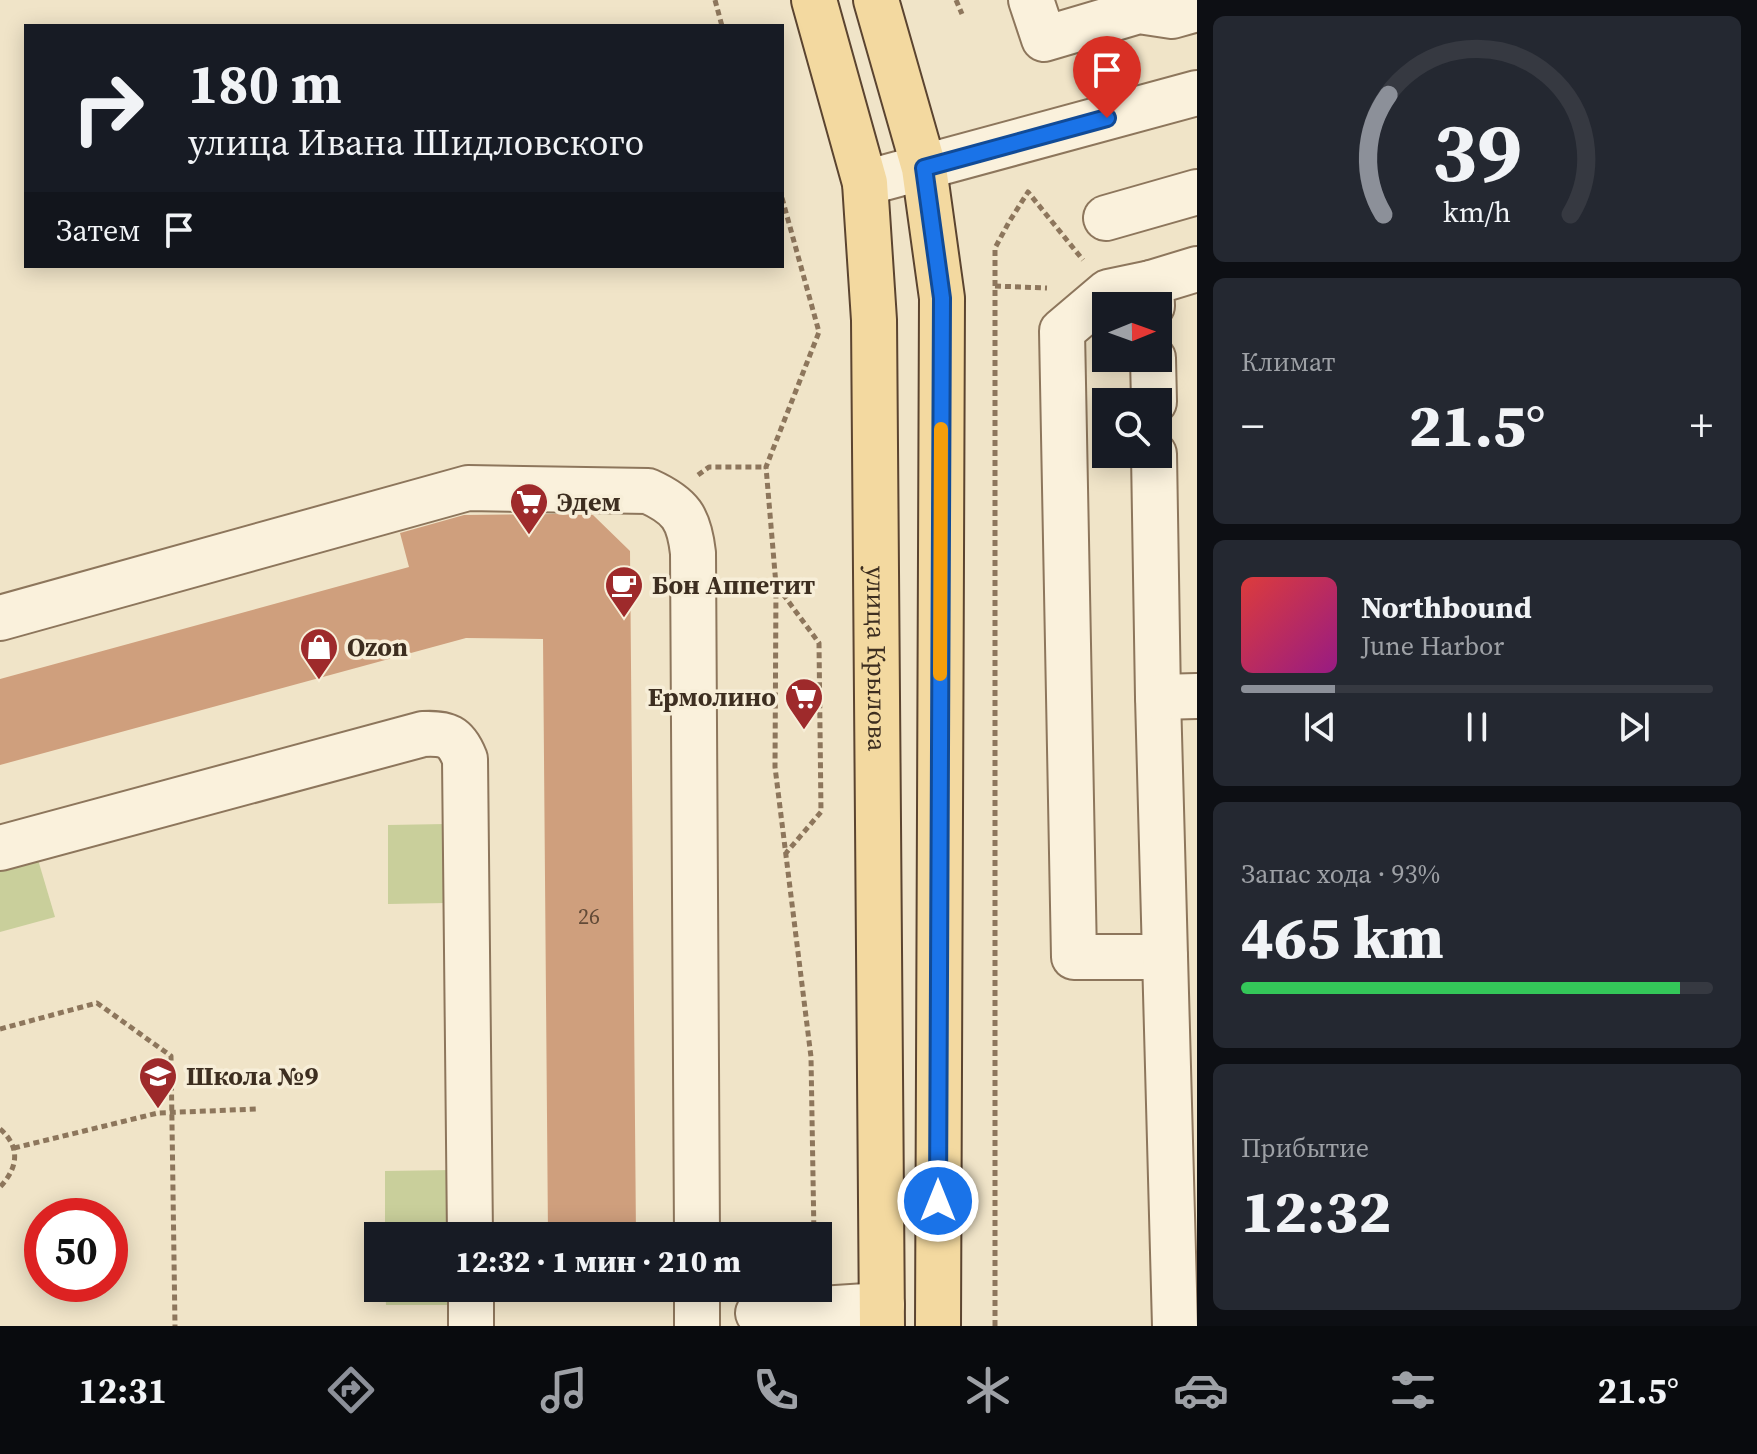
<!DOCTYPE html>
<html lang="ru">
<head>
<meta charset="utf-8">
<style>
	:root { --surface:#171b24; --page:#242831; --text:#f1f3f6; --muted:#9ea1a6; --line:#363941; --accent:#8c9099 }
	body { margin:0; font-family:"Source Serif 4",serif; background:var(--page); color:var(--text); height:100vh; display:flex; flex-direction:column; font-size:30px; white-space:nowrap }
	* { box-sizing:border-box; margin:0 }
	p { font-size:26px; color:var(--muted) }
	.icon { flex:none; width:44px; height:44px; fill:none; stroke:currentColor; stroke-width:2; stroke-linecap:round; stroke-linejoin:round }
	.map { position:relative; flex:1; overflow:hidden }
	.side { display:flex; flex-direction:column; gap:16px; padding:16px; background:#0d0f14; width:560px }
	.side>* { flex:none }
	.banner { position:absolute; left:24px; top:24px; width:760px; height:244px; border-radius:0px; box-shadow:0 4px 20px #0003; background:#171b24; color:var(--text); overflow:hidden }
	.needle { width:52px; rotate:89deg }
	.controls { position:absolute; left:1092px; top:292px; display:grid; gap:16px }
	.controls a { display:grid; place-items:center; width:80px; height:80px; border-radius:0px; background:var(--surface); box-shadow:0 4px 20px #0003; font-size:40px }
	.speed { position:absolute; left:24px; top:1198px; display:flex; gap:16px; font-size:40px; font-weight:700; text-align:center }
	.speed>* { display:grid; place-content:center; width:104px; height:104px; border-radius:50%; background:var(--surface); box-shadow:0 4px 20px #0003; line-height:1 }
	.speed .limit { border:12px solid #d22; background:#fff; color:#111 }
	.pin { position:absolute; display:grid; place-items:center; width:68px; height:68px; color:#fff; margin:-82px -34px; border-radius:50% 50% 50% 0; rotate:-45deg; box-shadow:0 0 8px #0007 }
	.pin .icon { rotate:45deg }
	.me { position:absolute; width:88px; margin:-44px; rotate:0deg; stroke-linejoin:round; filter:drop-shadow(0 0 6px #0008) }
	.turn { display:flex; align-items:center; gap:28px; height:168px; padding:0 32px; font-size:36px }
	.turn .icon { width:104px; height:104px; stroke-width:2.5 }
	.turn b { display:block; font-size:56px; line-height:68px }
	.then { display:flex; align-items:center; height:76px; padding:0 32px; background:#0003; gap:16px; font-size:30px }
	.big { font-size:60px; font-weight:800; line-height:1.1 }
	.side .tile { flex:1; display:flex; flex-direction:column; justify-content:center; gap:12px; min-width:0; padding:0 28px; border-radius:12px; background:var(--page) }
	.side .dial { align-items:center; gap:0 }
	.dial svg { height:208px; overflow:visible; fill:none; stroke:var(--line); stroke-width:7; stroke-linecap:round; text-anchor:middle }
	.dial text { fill:var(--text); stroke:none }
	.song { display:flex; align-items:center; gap:24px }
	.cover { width:96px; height:96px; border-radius:12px; background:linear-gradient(135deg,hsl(0 70% 55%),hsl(310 70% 35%)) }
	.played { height:8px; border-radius:4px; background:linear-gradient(90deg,var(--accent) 20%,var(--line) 20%) }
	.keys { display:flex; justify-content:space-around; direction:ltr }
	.heat { display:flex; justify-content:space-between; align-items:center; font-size:44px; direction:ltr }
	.charge { height:12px; border-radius:6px; background:linear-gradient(90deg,#34c759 93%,var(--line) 0) }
	.trip { position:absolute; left:364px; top:1222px; width:468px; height:80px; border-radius:0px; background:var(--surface); box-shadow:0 4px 20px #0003; font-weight:800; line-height:80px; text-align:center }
	.tabs { display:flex; height:128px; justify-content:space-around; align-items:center; background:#090b0e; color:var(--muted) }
	.tabs .icon { width:56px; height:56px }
	.tabs .active { color:var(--accent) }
	.tabs b { font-size:36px; color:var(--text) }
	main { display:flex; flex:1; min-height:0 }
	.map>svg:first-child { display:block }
	.green { fill:#c9cf9b }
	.building { fill:#cf9f7d }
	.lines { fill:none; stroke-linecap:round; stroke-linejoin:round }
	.minor-casing { stroke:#8d765c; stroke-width:48 }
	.major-casing { stroke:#5b4430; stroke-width:48 }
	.path { stroke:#8d765c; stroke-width:5; stroke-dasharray:6 4; stroke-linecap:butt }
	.minor { stroke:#faf1dc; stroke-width:44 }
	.major { stroke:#f3d9a0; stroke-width:44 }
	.route-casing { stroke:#114b97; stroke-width:20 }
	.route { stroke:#1a73e8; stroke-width:14 }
	.slow { stroke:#f59e0b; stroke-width:14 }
	.labels { text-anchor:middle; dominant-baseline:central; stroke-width:7; stroke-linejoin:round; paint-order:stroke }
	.number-label { font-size:22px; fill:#624a37 }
	.poi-label { font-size:26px; font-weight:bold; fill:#3d2e20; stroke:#f7eed8; text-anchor:start }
	.street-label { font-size:26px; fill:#3d2e20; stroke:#f7eed8 }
</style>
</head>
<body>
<main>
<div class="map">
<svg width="1197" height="1326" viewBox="0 0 1197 1326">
	<rect width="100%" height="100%" fill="#f0e4c8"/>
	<g class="green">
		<polygon points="446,824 447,903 388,904 388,825"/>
		<polygon points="36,853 55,917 0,932 0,864"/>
		<polygon points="453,1170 454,1236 385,1236 385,1171"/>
		<polygon points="385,1288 454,1288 454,1305 386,1305"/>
	</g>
	<polygon class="building" points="555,514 593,515 630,551 636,1236 548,1236 543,639 466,638 0,765 0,679 409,567 400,533 464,515"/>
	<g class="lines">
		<defs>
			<g id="minor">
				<polyline points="1031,0 1044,39 1139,11 1172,16 1197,9"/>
				<polyline points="865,183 1197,93"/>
				<polyline points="1106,218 1197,192"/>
				<polyline points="1151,283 1108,292 1062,331 1074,957 1165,957"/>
				<polyline points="1152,306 1151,283 1197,269"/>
				<polyline points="1153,358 1154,402"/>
				<polyline points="1154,454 1158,697 1175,1326"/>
				<path d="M 0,618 L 468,488 L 648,491 C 681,506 689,518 693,553 L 697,1236"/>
				<polyline points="1158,697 1197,696"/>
				<path d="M 0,848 L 423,734 C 447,733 456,736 465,759 L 470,1236"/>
				<polyline points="471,1288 471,1326"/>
				<polyline points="697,1288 697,1326"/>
				<polyline points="758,1313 882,1305"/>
			</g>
			<g id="major">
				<path id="s1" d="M 814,0 L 865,183 L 874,320 L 882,1326"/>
				<polyline points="876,0 924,168 942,298 938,1326"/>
			</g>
		</defs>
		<use href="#minor" class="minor-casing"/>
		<use href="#major" class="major-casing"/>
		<g class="path">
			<polyline points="715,0 722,26"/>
			<polyline points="956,0 962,14"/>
			<polyline points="782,198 819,332 766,467 776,585 775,767 811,1057 814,1236"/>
			<polyline points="995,286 1047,288"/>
			<polyline points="698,475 709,467 766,467"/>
			<polyline points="777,586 819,643 821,812 786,853"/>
			<polyline points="0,1029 97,1003 171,1056 175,1326"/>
			<path d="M 0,1129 C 21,1147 18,1168 0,1187"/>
			<polyline points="14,1148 158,1113 256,1109"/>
			<polyline points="995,1326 995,248 1009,222 1028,192 1083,260"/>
		</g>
		<use href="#minor" class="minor"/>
		<use href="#major" class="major"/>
	</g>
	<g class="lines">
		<defs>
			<polyline id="route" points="938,1201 942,298 924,168 1107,118"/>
		</defs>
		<use href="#route" class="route-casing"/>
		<use href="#route" class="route"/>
		<polyline class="slow" points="940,674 941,429"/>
	</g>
	<defs>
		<symbol id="supermarket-pin" viewBox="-11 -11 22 30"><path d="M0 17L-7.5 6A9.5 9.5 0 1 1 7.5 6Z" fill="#9e2a2b" stroke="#f7eed8"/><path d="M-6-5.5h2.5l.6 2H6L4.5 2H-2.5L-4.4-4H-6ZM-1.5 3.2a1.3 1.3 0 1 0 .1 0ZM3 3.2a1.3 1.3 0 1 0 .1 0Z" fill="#fff"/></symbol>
		<symbol id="cafe-pin" viewBox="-11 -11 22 30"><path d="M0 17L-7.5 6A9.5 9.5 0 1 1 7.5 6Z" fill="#9e2a2b" stroke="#f7eed8"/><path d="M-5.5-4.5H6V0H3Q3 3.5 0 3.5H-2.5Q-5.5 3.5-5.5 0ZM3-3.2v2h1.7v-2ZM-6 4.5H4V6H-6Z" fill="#fff"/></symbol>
		<symbol id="shop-pin" viewBox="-11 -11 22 30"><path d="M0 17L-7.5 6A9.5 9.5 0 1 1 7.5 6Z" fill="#9e2a2b" stroke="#f7eed8"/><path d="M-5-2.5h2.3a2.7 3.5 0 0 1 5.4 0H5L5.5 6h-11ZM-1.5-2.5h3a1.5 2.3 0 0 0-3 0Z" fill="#fff"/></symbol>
		<symbol id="school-pin" viewBox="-11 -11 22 30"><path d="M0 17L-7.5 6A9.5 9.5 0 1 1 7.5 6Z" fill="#9e2a2b" stroke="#f7eed8"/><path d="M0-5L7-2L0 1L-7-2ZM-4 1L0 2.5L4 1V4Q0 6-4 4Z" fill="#fff"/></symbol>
	</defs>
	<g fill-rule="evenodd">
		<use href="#supermarket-pin" x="507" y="480" width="44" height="60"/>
		<use href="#cafe-pin" x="602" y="563" width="44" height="60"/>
		<use href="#shop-pin" x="297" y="625" width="44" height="60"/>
		<use href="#supermarket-pin" x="782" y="675" width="44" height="60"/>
		<use href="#school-pin" x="136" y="1054" width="44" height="60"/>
	</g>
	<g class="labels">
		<g class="number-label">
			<text x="589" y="916">26</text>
		</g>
		<g class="poi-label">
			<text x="557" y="502">Эдем</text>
			<text x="652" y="585">Бон Аппетит</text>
			<text x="347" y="647">Ozon</text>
			<text x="776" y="697" text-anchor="end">Ермолино</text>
			<text x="186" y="1076">Школа №9</text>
		</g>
		<g class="street-label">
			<text stroke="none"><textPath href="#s1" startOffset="666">улица Крылова</textPath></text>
		</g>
	</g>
</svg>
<div class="controls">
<a><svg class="needle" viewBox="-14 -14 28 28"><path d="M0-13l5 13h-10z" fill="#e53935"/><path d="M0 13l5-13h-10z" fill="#9ea1a6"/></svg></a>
<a><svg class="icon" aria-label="search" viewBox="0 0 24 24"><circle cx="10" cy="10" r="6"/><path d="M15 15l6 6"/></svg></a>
</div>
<div class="speed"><div class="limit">50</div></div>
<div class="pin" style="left:1107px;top:118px;background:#d93025"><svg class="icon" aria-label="arrive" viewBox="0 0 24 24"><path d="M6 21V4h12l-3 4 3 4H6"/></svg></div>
<svg class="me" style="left:938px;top:1201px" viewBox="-20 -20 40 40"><circle r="17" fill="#1a73e8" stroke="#fff" stroke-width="3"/><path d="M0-11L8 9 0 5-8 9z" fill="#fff"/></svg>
<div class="trip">12:32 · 1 мин · 210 m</div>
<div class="banner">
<div class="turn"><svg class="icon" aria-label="right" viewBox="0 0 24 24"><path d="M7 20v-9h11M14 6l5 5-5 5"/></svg><div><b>180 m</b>улица Ивана Шидловского</div></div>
<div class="then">Затем<svg class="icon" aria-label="arrive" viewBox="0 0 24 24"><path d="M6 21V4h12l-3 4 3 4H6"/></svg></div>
</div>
</div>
<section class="side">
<div class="tile dial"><svg viewBox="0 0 100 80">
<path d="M14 69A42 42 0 1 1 86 69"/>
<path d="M14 69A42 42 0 0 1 16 23" stroke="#8c9099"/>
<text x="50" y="56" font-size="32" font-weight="700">39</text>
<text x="50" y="72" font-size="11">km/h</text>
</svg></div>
<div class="tile"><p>Климат</p>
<div class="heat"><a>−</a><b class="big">21.5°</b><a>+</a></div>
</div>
<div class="tile">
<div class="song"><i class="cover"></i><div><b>Northbound</b><p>June Harbor</p></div></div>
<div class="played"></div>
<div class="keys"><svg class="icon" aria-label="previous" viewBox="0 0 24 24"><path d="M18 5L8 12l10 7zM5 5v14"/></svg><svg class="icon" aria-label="pause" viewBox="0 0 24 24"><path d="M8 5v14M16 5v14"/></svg><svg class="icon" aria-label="next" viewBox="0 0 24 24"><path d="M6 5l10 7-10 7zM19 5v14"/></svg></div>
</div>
<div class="tile"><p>Запас хода · 93%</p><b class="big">465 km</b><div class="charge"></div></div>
<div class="tile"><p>Прибытие</p><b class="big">12:32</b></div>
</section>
</main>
<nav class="tabs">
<b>12:31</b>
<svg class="icon active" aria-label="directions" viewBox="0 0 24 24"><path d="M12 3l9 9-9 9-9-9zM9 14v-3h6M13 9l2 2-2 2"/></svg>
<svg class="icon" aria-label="music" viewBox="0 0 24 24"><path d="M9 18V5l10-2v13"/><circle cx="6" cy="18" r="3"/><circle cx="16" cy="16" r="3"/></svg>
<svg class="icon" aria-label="phone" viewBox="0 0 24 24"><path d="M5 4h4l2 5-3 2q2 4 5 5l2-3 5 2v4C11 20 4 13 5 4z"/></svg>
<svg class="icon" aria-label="climate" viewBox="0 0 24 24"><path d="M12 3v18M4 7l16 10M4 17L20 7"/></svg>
<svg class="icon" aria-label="car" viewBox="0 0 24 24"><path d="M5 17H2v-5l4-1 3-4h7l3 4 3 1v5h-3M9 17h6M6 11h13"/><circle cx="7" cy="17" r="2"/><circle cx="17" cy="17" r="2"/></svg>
<svg class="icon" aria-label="filters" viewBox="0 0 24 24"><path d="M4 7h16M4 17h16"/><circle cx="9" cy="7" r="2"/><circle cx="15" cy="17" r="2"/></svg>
<b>21.5°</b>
</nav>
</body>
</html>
